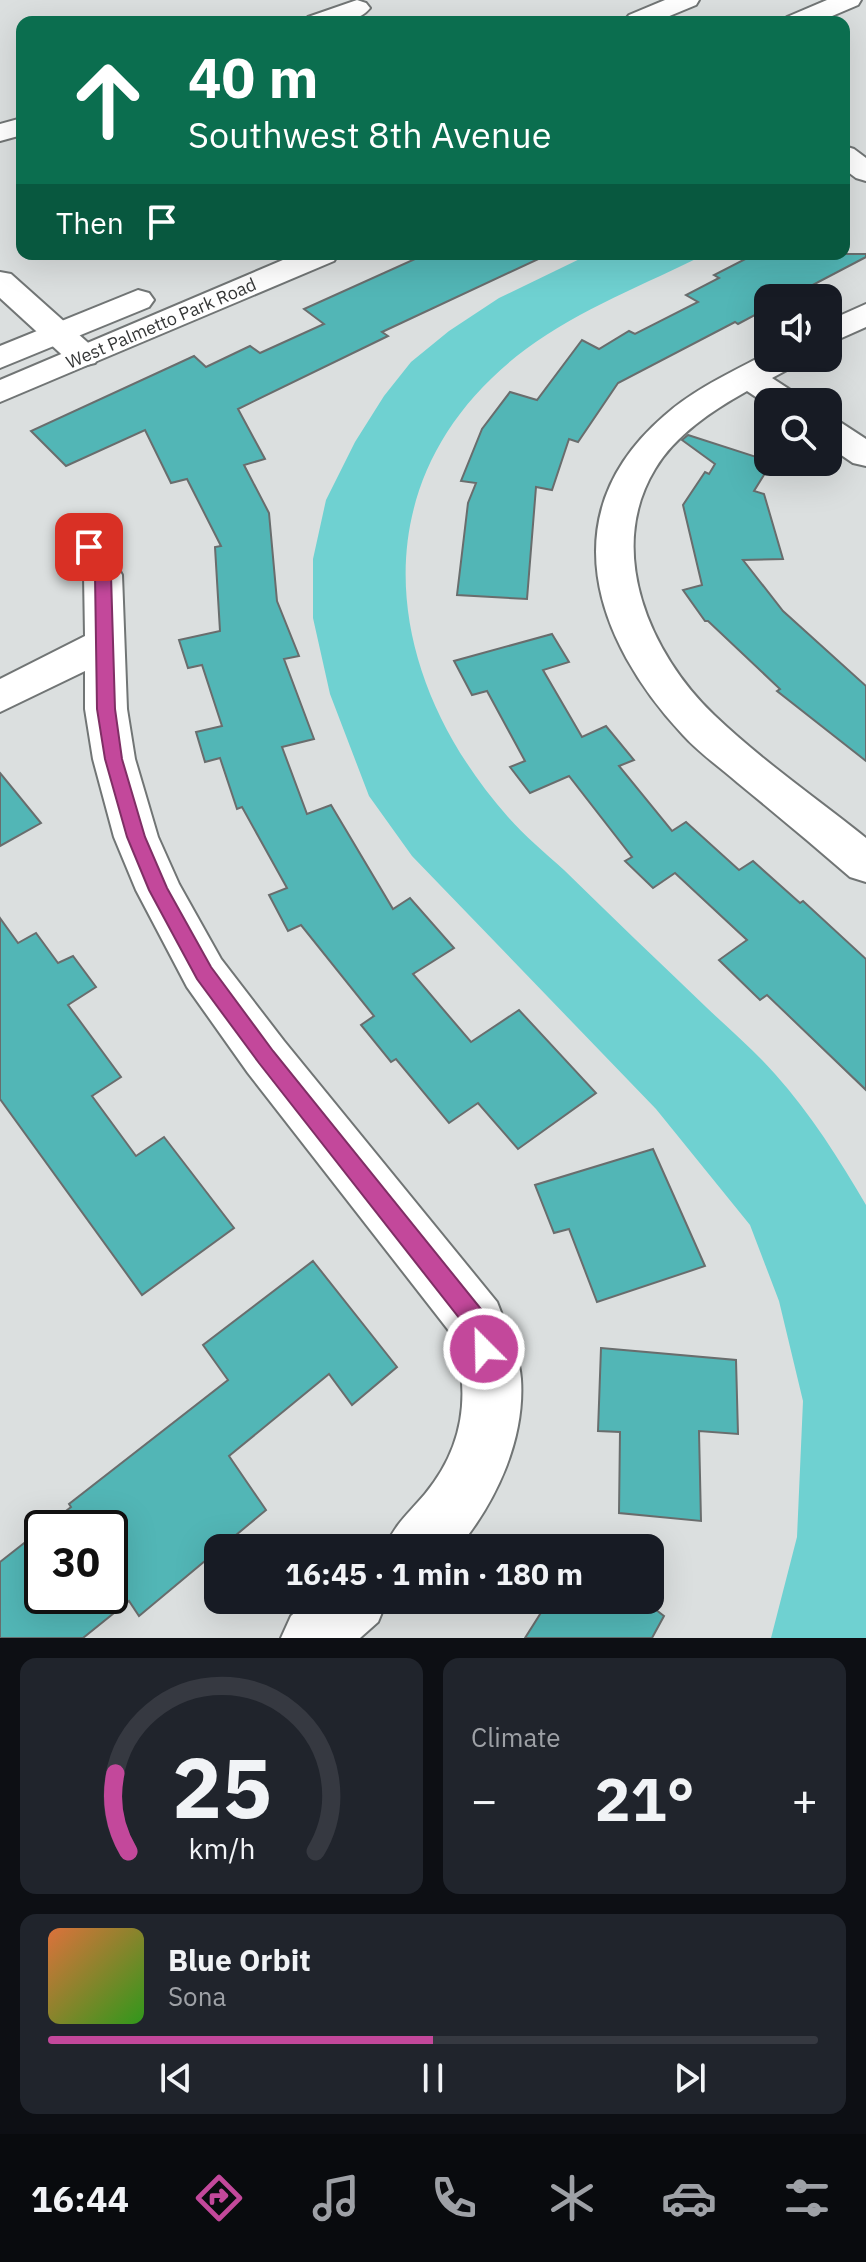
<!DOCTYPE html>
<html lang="en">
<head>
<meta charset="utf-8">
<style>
	:root { --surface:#171b24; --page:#20242c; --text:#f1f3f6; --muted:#9ea1a6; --line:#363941; --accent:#c3489b }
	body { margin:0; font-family:"IBM Plex Sans",sans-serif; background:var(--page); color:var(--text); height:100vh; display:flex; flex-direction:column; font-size:30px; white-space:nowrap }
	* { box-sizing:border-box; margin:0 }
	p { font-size:26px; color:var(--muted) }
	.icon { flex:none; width:44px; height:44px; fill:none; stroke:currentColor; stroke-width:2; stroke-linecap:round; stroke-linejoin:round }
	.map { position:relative; height:1638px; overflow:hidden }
	.sheet { display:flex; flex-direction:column; gap:20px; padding:20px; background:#0d0f14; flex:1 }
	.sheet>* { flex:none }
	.hud { position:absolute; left:16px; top:16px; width:834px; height:244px; border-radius:16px; box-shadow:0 8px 32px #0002; background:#0b6e4f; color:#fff; overflow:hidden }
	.tools { position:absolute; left:754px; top:284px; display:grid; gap:16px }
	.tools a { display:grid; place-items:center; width:88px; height:88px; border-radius:16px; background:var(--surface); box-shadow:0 8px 32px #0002; font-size:40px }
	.speed { position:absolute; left:24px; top:1510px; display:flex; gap:16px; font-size:40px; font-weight:700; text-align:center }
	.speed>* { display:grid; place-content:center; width:104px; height:104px; border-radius:50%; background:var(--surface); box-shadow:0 8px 32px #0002; line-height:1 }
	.speed .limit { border:4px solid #111; border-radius:12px; background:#fff; color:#111 }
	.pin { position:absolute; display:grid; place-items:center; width:68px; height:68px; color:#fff; margin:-34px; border-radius:16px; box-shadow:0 4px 12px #0006 }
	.me { position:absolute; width:88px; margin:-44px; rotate:337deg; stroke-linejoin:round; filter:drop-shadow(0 0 6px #0008) }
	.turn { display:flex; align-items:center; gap:28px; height:168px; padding:0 40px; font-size:36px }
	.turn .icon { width:104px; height:104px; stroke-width:2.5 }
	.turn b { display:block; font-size:56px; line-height:68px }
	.then { display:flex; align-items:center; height:76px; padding:0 40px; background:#0003; gap:16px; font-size:30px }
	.big { font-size:60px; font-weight:700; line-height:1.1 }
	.sheet .widget { flex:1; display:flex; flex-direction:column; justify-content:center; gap:12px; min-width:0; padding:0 28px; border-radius:16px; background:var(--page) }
	.sheet .dial { align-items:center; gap:0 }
	.dial svg { height:208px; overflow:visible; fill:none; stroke:var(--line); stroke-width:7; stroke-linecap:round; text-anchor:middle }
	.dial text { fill:var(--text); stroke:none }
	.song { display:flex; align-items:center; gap:24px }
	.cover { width:96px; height:96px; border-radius:12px; background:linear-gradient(135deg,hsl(20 70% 55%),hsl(110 70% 35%)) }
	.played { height:8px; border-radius:4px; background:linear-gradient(90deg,var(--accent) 50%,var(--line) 50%) }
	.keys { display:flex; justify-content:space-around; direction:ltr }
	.heat { display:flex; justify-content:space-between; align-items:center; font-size:44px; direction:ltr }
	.sheet .tiles { flex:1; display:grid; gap:20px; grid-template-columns:1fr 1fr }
	.widget:last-child { grid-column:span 2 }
	.trip { position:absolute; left:204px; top:1534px; width:460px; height:80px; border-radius:16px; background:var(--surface); box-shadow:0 8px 32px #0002; font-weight:700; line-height:80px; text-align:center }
	.dock { display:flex; height:128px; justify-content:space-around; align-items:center; background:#090b0e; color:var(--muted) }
	.dock .icon { width:56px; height:56px }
	.dock .current { color:var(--accent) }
	.dock b { font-size:36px; color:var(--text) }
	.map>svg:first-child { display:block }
	.water { fill:#6fd1d1 }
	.building { fill:#52b6b6; stroke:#696d6d; stroke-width:2 }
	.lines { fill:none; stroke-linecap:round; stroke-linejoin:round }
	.minor-casing { stroke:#717575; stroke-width:4 }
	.major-casing { stroke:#717575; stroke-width:4 }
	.minor { fill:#fff; fill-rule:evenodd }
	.major { fill:#fff; fill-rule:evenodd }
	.route { fill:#c3489b; stroke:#7f2f65; stroke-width:2 }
	.labels { text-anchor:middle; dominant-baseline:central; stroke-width:6; stroke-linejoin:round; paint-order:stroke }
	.far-street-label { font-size:18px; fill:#353737; stroke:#fff }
</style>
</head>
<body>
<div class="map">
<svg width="866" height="1638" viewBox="0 0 866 1638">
	<rect width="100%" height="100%" fill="#dbdfdf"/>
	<path class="water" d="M 590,254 L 706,254 C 646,284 580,309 526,349 C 358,475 379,671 508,817 C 525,836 545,853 564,870 C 611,916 659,962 706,1007 C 729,1029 754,1050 775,1074 C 811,1114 839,1159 866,1205 L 866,1638 L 771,1638 L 797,1537 L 803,1401 L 779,1301 L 750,1225 L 656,1109 L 412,856 L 369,796 L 330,694 L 313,618 L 313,559 L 326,500 L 355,442 L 384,396 L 411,362 L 449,331 L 499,298 Z"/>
	<g class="building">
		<polygon points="426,254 549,254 382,332 388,336 238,409 265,459 244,465 269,513 277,601 299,656 284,659 314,739 282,747 307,814 331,805 393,909 410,898 454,948 413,974 471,1042 519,1010 596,1093 518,1149 478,1103 449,1123 396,1059 391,1062 361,1025 374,1016 301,925 288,931 269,895 287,888 242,807 237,809 220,758 205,762 196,732 222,726 202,665 188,668 179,640 220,631 215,547 221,546 187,479 171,483 145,430 66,466 31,431 194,356 206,367 250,346 260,353 324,324 304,309"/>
		<polygon points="755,254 866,254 866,257 788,298 768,298 768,308 738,324 735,322 618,383 578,442 569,439 552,490 536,487 527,599 457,595 468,503 476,483 461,481 482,429 510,392 537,400 582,340 599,349 629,331 635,334 698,302 686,295 719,278 714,275"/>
		<polygon points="688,435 772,462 754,491 764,494 783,559 743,560 783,611 866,686 866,761 777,691 780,689 708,621 705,621 683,590 702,585 683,505 705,472 709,474 715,464 682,440"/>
		<polygon points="552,634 569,662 543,670 582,737 606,726 634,760 619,766 672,831 686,822 739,870 753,861 800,903 803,901 866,959 866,1090 767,995 760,1000 719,960 747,940 675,873 653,888 625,861 632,857 569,776 530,793 510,767 525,761 487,691 472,695 454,661"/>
		<polygon points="0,773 41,823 0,846"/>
		<polygon points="0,918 18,943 36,933 58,963 73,956 96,987 68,1005 121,1077 92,1096 136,1156 164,1137 234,1228 142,1295 0,1099"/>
		<polygon points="653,1149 705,1266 597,1302 569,1229 554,1233 535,1185"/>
		<polygon points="313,1261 397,1367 352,1405 329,1374 229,1456 266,1510 139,1616 129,1601 83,1638 0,1638 0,1562 42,1529 42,1596 110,1596 110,1528 44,1528 71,1507 69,1504 228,1380 203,1345"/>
		<polygon points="601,1348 736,1360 738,1434 699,1431 701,1521 619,1513 620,1432 598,1431"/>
		<polygon points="549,1600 643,1600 664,1616 652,1638 525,1638"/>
	</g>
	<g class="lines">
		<defs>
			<g id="minor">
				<path d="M 357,0 L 366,3 L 370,8 C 356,26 325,22 304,22 L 308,17 Z"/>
				<polygon points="665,0 699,0 696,5 655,22 625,20 629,15"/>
				<polygon points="22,118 22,135 0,141 0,124"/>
				<polygon points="844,146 854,149 866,158 866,181 856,178 844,169"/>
				<polygon points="0,272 11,274 95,349 100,356 95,363 83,366 71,363 0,298"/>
				<polygon points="866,304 866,327 828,344 828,321"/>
				<path d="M 768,353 L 768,358 L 801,358 L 796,365 L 772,378 L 798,395 L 803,402 L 768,402 L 768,405 L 747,391 C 713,410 675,435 655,469 C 605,551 650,654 714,715 C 761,760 816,798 866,838 L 866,882 L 850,877 C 813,845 776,814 738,783 C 720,767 699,753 683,735 C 594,639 551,514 664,416 C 694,389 732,372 768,353 Z"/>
				<polygon points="828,419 840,422 866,439 866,466 853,463 828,446"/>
				<path d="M 89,534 L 102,538 L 122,575 L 127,709 L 135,759 L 158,837 L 179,884 L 221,959 L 284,1041 L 497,1302 C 506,1326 519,1353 521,1379 C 525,1440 496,1502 458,1548 L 385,1548 C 395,1524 408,1514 425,1494 C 464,1447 471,1393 453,1336 L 248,1073 L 187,987 L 136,890 L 114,837 L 93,759 L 85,709 L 85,671 L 0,712 L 0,679 L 85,636 L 84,575 L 70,547 L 76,538 Z"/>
				<polygon points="309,1600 387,1600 378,1622 360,1638 281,1638 291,1616"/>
			</g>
			<g id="major">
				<polygon points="827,0 861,0 858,5 818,22 783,22 787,17"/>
				<polygon points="297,254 338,254 334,261 0,402 0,380"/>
				<polygon points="138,290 149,293 154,300 149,307 0,368 0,346"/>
			</g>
		</defs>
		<use href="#minor" class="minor-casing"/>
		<use href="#major" class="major-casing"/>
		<use href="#minor" class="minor"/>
		<use href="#major" class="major"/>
	</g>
	<polygon class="route" points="89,542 95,543 111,575 115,709 122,759 145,837 167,888 211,967 273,1051 485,1314 496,1349 492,1357 484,1361 476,1357 467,1328 259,1063 197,979 149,890 127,837 105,759 97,709 95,575 81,547"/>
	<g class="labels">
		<g class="far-street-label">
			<text transform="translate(161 323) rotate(-23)">West Palmetto Park Road</text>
		</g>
	</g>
</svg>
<div class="tools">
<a><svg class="icon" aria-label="sound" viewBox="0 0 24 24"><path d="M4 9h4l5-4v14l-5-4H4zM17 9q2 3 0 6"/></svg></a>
<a><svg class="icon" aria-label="search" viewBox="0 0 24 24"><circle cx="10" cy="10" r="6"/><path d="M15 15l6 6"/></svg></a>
</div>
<div class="speed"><div class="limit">30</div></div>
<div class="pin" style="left:89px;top:547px;background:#d93025"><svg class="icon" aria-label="arrive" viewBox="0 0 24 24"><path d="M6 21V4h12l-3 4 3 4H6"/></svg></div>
<svg class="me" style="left:484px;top:1349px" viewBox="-20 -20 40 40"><circle r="17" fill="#c3489b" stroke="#fff" stroke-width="3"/><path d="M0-11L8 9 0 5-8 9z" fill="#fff"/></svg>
<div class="trip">16:45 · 1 min · 180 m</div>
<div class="hud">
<div class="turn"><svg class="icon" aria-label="ahead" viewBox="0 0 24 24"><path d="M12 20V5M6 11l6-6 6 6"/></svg><div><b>40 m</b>Southwest 8th Avenue</div></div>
<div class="then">Then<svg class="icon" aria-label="arrive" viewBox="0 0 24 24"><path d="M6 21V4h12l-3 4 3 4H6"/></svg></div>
</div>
</div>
<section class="sheet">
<div class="tiles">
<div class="widget dial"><svg viewBox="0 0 100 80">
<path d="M14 69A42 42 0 1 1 86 69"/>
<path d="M14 69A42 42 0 0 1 9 39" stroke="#c3489b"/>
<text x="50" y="56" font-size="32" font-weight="700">25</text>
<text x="50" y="72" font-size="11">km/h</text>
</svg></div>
<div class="widget"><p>Climate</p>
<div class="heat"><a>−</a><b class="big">21°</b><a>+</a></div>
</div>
<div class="widget">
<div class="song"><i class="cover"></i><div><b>Blue Orbit</b><p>Sona</p></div></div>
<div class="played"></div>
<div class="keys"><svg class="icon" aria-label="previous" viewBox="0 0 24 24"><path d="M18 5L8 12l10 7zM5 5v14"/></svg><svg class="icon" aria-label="pause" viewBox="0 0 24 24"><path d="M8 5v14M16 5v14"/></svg><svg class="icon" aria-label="next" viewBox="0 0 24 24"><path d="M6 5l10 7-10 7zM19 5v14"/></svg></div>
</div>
</div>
</section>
<nav class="dock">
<b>16:44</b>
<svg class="icon current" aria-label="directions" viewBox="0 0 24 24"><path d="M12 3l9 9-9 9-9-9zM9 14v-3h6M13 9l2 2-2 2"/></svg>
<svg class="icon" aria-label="music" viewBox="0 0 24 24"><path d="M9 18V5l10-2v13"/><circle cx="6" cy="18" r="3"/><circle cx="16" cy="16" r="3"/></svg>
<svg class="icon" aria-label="phone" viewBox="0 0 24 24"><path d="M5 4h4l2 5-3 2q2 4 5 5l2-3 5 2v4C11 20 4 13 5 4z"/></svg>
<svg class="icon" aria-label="climate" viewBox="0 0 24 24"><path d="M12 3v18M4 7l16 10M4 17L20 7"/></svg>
<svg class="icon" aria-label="car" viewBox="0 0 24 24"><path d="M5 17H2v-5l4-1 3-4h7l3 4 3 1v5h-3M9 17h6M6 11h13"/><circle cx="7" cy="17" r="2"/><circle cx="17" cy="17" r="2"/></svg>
<svg class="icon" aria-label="filters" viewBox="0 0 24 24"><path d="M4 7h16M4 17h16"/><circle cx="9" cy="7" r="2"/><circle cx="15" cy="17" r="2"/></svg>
</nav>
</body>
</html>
